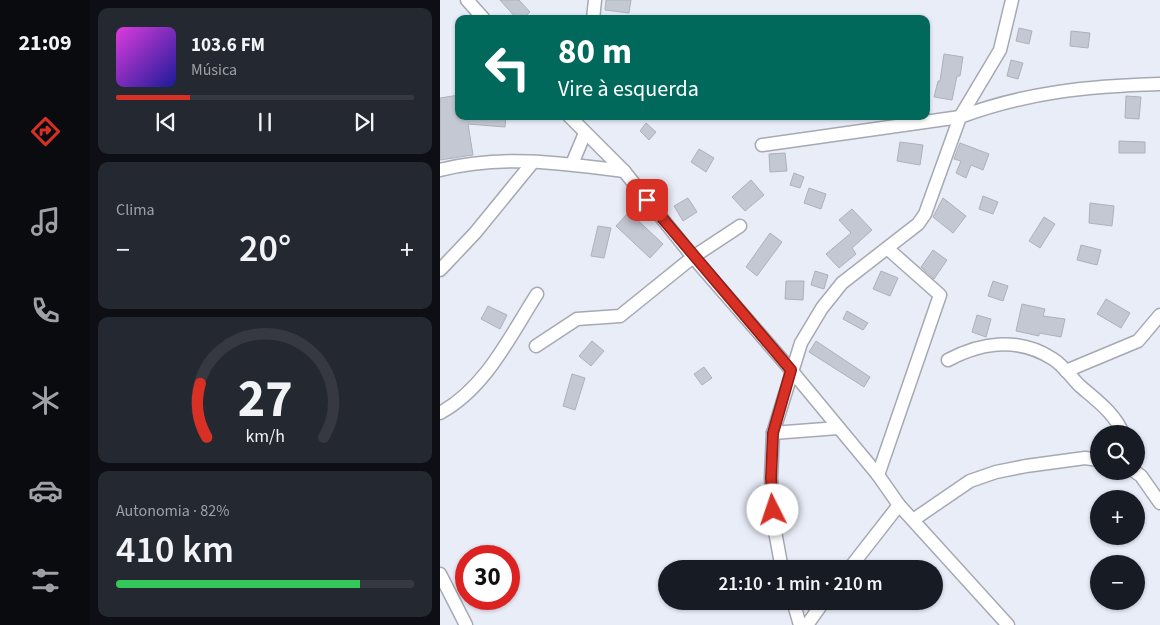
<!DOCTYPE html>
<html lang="pt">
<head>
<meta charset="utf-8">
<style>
	:root { --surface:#171b24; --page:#242831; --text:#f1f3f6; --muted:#9ea1a6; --line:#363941; --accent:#d93025 }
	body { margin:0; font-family:"Source Sans 3",sans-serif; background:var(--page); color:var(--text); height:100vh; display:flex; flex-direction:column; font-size:19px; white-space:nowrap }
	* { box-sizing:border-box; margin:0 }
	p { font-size:16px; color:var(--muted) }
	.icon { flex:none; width:28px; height:28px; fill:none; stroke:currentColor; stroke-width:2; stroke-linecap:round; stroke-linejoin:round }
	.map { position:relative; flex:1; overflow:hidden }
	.sheet { display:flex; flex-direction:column; gap:8px; padding:8px; background:#0d0f14; width:350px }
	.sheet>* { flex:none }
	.banner { position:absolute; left:15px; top:15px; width:475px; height:105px; border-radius:10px; box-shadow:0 1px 4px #0004; background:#00695c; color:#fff; overflow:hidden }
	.tools { position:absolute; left:650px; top:425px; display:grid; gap:10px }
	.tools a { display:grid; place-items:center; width:55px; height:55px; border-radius:50%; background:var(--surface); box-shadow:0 1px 4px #0004; font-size:25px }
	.speed { position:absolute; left:15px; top:545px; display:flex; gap:10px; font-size:25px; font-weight:700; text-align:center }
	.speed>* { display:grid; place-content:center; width:65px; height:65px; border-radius:50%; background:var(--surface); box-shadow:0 1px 4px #0004; line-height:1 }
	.speed .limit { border:8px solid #d22; background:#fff; color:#111 }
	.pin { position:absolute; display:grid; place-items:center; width:42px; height:42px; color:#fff; margin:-21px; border-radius:10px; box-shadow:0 2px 8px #0006 }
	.me { position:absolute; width:55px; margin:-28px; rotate:356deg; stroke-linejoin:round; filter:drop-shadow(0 0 4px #0008) }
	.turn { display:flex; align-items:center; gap:18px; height:105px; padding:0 20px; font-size:22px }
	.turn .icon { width:65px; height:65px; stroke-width:2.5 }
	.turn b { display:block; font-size:35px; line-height:42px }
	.big { font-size:38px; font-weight:600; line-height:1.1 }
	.sheet .card { flex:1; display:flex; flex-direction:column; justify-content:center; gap:8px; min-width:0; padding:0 18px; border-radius:10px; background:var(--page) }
	.sheet .dial { align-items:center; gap:0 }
	.dial svg { height:130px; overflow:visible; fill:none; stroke:var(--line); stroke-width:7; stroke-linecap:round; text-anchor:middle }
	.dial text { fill:var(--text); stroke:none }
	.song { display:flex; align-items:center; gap:15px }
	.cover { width:60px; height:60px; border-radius:8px; background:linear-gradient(135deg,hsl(300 70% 55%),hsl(240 70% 35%)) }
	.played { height:5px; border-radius:2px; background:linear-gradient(90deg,var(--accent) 25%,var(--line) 25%) }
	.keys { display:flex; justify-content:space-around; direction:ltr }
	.heat { display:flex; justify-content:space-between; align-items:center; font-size:28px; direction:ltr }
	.charge { height:8px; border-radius:4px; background:linear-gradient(90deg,#34c759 82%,var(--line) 0) }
	.trip { position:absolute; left:218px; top:560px; width:285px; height:50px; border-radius:25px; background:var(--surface); box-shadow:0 1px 4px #0004; font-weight:600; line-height:50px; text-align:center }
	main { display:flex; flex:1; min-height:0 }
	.menu { display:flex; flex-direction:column; width:90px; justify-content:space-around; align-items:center; background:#090b0e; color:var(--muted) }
	.menu .icon { width:35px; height:35px }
	.menu .on { color:var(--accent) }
	.menu b { font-size:22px; color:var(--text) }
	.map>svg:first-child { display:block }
	.building { fill:#c4c8d2; stroke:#aeb1bc }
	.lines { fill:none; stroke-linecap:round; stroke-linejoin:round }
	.street-casing { stroke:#a6a9b3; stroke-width:15 }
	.street { stroke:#fff; stroke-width:12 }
	.route-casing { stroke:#8d1f18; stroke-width:12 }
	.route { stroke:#d93025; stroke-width:9 }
</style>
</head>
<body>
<main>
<nav class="menu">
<b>21:09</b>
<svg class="icon on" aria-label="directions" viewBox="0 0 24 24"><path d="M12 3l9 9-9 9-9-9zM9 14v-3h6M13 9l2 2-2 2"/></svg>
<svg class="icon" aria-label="music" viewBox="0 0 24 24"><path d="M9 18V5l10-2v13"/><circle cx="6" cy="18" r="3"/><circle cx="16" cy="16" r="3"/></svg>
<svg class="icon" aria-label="phone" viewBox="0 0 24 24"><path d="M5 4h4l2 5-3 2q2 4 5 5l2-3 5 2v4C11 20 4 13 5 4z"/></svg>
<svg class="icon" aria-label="climate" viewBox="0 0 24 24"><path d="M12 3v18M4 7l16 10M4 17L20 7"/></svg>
<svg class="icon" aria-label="car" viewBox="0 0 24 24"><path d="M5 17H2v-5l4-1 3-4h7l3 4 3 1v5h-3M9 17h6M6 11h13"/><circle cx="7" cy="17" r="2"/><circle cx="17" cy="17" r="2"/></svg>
<svg class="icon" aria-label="filters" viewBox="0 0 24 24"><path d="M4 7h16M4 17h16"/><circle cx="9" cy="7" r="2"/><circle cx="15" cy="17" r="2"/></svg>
</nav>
<section class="sheet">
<div class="card">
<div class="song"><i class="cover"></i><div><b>103.6 FM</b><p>Música</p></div></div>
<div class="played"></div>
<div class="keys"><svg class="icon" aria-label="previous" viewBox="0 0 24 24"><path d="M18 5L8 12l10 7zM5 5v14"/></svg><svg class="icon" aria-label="pause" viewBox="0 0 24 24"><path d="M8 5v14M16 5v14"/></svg><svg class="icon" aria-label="next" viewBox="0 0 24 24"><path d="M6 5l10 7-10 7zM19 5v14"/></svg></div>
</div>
<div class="card"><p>Clima</p>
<div class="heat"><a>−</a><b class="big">20°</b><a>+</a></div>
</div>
<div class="card dial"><svg viewBox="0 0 100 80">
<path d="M14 69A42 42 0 1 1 86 69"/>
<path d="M14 69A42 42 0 0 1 10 36" stroke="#d93025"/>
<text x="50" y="56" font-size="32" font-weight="700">27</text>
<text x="50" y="72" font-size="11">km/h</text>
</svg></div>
<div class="card"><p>Autonomia · 82%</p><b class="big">410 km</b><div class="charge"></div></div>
</section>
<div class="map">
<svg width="720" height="625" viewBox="0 0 720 625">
	<rect width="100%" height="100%" fill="#e9edf8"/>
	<g class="building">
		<polygon points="60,0 79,0 90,12 82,19 77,19"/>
		<polygon points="166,0 191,0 189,13 165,10"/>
		<polygon points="579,28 592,31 589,44 576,41"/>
		<polygon points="631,31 650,33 648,48 630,46"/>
		<polygon points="504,54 523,57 520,76 517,76 512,100 494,97 498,81 500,81"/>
		<polygon points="571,60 583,63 578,79 567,76"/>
		<polygon points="19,95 19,116 66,116 65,127 28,124 33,155 0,160 0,98"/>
		<polygon points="686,96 701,97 699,119 685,118"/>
		<polygon points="206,123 216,132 209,140 200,131"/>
		<polygon points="679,141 705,142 705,153 679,153"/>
		<polygon points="460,142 483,145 480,165 457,161"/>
		<polygon points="520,143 549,154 543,170 531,165 526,178 516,173 521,161 514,159"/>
		<polygon points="259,149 274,158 266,172 251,162"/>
		<polygon points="345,153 347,171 330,172 329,154"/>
		<polygon points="354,173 364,177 360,188 350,185"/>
		<polygon points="311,180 324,195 305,211 292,197"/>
		<polygon points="369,188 386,194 381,209 364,203"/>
		<polygon points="543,196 558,202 553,214 539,209"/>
		<polygon points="248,198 257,212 243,221 234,206"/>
		<polygon points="503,198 526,216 513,233 493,217"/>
		<polygon points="650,203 674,206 672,226 649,223"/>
		<polygon points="412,209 432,230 412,248 416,254 399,268 386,254 411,233 399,220"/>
		<polygon points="189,212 223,244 210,258 176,226"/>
		<polygon points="604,217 615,224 600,248 589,241"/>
		<polygon points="158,226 171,228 164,258 151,256"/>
		<polygon points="330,233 342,242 317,276 306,267"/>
		<polygon points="641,245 661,250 657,265 637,260"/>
		<polygon points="493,250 507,260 494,279 481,267"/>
		<polygon points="375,271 388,275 384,289 371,285"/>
		<polygon points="441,271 458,278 450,296 433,289"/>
		<polygon points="346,281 364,281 363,300 345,299"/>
		<polygon points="553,281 568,286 563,301 548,296"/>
		<polygon points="666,299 690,313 681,328 657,314"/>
		<polygon points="582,304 605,309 603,316 625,319 621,337 599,333 599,336 576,331"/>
		<polygon points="48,306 67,315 60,329 41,319"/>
		<polygon points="407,311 428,323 423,330 403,319"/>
		<polygon points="537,315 551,319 546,337 532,332"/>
		<polygon points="152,341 164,351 151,366 139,356"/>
		<polygon points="376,341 430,377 424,387 369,352"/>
		<polygon points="264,367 272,378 262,385 254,374"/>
		<polygon points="132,374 145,378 135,410 123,406"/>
	</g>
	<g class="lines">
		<defs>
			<g id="street">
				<polyline points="27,0 44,19"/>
				<polyline points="153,19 155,0"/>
				<polyline points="129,116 184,171 253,257 351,370 438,475 459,505 568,625"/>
				<path d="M 322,145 L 520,117 C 587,92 649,86 720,84"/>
				<polyline points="132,164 145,133"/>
				<path d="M 0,170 C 60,154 123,163 184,171"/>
				<polyline points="0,270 35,233 93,162"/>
				<polyline points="96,346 137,319 180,316 253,257 300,226"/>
				<path d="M 508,360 C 542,342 579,337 613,359 C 624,366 631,377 640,386 C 656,400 675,413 683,434"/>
				<polyline points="626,371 698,341 720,315"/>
				<path d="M 0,413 C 46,388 70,336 97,294"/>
				<polyline points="333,433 398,428"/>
				<polyline points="694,471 701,476 720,503"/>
				<polyline points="438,475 500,295 448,249"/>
				<polyline points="473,520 530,481 556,472 586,466 645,458 659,460"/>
				<polyline points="342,569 334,526 331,478 333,433 361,343 382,308 402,283 478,224 485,214 520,117 560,50 572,0"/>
				<polyline points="409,569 459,505"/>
				<polyline points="0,574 26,625"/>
				<polyline points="353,601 360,625"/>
				<polyline points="367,625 384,601"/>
			</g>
		</defs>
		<use href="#street" class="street-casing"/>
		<use href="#street" class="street"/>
	</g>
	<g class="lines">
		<defs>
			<polyline id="route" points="207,200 351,370 333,433 331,478 333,510"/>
		</defs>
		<use href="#route" class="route-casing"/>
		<use href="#route" class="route"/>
	</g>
</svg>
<div class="tools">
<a><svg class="icon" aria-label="search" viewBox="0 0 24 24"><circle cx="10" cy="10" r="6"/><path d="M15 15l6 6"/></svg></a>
<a>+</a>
<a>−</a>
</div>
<div class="speed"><div class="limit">30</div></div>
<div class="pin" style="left:207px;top:200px;background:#d93025"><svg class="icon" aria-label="arrive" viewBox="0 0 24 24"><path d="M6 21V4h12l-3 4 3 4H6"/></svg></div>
<svg class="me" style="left:333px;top:510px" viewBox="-20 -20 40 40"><circle r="19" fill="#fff"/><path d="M0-13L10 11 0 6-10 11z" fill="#d93025"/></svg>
<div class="trip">21:10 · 1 min · 210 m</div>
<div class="banner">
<div class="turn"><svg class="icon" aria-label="left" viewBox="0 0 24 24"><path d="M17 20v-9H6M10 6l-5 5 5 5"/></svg><div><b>80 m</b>Vire à esquerda</div></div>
</div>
</div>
</main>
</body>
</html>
